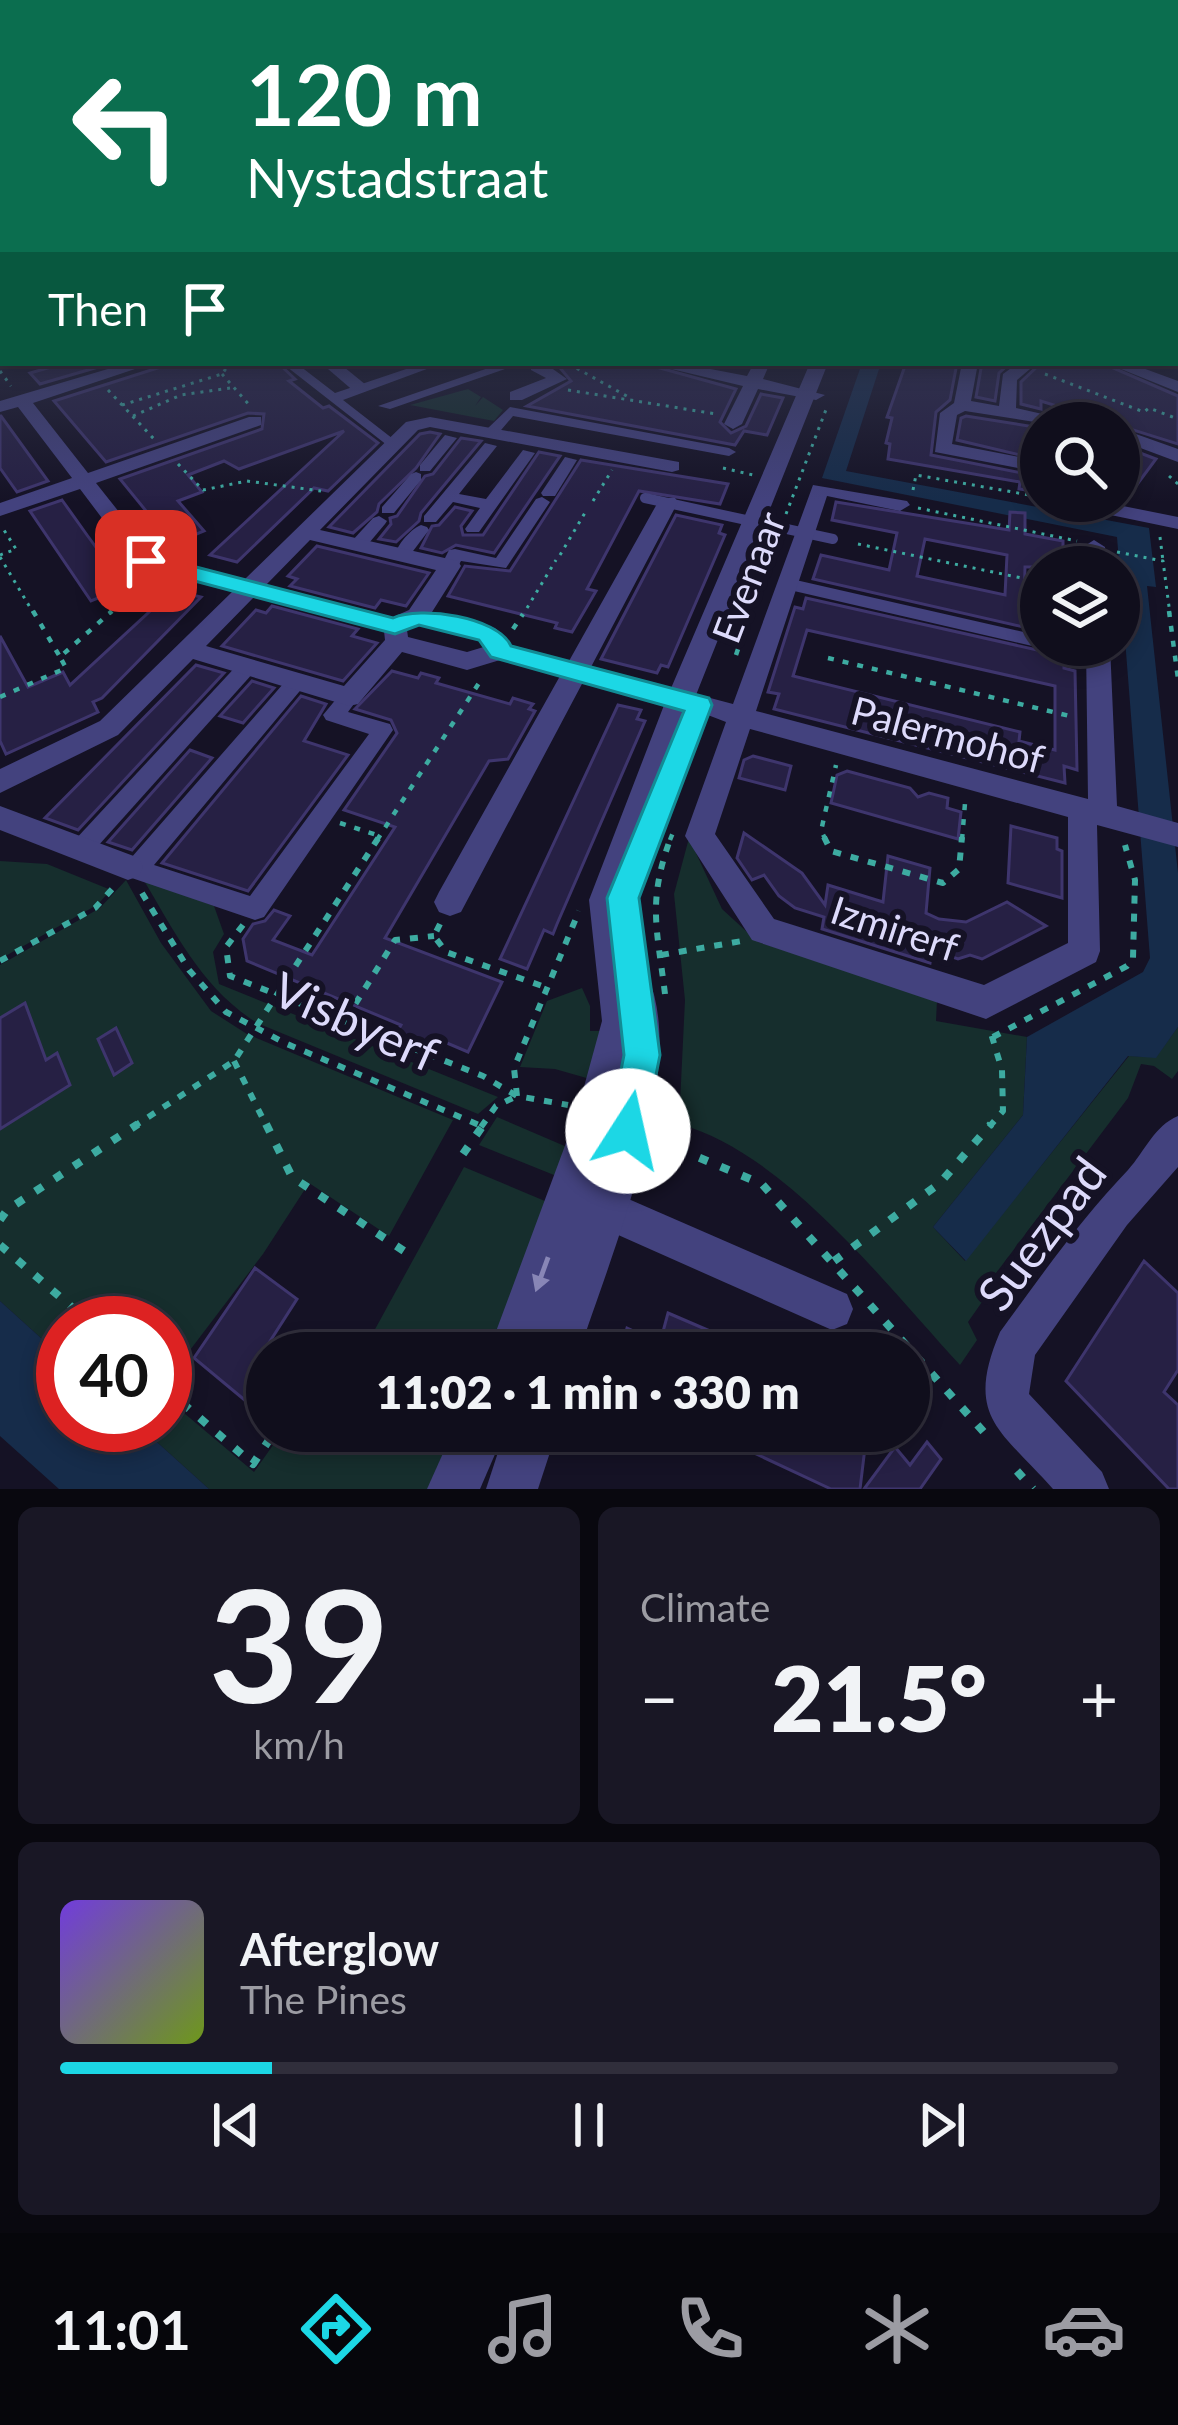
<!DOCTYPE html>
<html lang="en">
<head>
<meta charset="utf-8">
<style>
	:root { --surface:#100e1c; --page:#191725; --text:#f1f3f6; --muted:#9c9ca3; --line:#302e3b; --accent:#1cd7e5 }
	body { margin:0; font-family:Lato,sans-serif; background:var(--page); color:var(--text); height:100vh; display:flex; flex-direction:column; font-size:45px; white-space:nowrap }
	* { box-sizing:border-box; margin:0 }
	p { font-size:39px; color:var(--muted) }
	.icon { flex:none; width:66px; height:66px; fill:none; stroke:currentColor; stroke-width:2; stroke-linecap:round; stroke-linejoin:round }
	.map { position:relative; height:1489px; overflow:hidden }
	.drawer { display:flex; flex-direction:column; gap:18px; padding:18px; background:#09080f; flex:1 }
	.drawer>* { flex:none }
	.banner { position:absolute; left:0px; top:0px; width:1179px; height:366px; box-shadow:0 6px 18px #0003,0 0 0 3px var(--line); background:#0b6e4f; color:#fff; overflow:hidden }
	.buttons { position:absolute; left:1020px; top:402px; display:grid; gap:24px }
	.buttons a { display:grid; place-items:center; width:120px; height:120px; border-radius:50%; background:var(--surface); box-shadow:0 6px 18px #0003,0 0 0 3px var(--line); font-size:60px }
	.speed { position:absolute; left:36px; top:1296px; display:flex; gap:24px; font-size:60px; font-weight:700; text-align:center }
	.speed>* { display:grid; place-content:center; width:156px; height:156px; border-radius:50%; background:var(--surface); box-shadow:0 6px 18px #0003,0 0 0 3px var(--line); line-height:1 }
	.speed .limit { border:18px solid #d22; background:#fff; color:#111 }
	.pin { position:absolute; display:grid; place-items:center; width:102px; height:102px; color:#fff; margin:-51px; border-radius:24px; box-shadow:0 6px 18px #0006 }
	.me { position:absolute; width:132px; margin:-66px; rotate:10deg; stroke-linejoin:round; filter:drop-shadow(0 0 9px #0008) }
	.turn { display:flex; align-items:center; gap:42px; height:252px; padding:0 48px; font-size:54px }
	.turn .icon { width:156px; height:156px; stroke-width:2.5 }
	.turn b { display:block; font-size:84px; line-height:102px }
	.then { display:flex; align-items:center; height:114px; padding:0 48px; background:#0003; gap:24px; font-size:45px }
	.big { font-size:90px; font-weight:800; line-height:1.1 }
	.drawer .tile { flex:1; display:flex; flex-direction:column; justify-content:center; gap:18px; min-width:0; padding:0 42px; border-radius:18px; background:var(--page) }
	.drawer .dial { align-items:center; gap:0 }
	.dial b { font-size:156px; line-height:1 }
	.song { display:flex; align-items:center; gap:36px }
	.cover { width:144px; height:144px; border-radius:18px; background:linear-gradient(135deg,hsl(260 70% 55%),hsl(80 70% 35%)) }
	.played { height:12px; border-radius:6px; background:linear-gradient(90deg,var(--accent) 20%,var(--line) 20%) }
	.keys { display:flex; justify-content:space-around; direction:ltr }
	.heat { display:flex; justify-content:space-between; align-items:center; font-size:66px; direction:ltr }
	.drawer .tiles { flex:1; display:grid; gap:18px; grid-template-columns:1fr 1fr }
	.tile:last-child { grid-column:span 2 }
	.trip { position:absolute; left:246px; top:1332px; width:684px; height:120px; border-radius:60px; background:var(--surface); box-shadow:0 6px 18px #0003,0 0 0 3px var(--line); font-weight:800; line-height:120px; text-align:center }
	.menu { display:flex; height:192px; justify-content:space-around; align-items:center; background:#06060b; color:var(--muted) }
	.menu .icon { width:84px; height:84px }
	.menu .active { color:var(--accent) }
	.menu b { font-size:54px; color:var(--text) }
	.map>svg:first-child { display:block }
	.green { fill:#162e2d }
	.water { fill:#162c4a }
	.building { fill:#262044; stroke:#3e356d; stroke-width:3; fill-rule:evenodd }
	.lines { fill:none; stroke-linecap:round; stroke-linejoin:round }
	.path-far3 { stroke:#3daba1; stroke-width:3; stroke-dasharray:3 6; stroke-linecap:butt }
	.path-far2 { stroke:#3daba1; stroke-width:4.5; stroke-dasharray:6 9; stroke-linecap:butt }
	.path-far1 { stroke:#3daba1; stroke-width:6; stroke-dasharray:8 10; stroke-linecap:butt }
	.path { stroke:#3daba1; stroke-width:8; stroke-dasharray:9 14; stroke-linecap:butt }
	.service { stroke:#43427e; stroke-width:10 }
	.pedestrian { fill:#43427e; fill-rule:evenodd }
	.minor { fill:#43427e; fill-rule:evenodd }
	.tertiary { fill:#43427e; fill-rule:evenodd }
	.oneway { fill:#8886b6 }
	.route { fill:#1cd7e5; stroke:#128c95; stroke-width:3 }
	.labels { text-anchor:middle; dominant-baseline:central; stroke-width:12; stroke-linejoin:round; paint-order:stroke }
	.street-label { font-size:39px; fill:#dddafb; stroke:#151225 }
	.near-street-label { font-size:48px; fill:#dddafb; stroke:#151225 }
</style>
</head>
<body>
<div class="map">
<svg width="1178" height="1489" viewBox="0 0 1178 1489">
	<rect width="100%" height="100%" fill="#151225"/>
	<g class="green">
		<polygon points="468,389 481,397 475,406 483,397 503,410 494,421 410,405"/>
		<path d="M 689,838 L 722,909 L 758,942 L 937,1000 L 936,1021 L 1027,1037 L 1023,1115 L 933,1227 L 965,1261 L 1129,1056 L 1156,1057 L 1178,1027 L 1178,1071 L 1172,1079 L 1154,1066 L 1141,1064 L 1128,1098 L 978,1297 L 982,1302 L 968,1322 L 977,1340 L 960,1365 C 887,1286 784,1152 679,1124 L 685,1000 L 674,894 Z"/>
		<polygon points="0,861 47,864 111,890 97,905 0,959"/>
		<path d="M 143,879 L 214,906 L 224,934 L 213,952 L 219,984 L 498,1097 L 478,1114 L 257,1023 C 202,988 176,934 143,879 Z"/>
		<polygon points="126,880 161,943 211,1011 247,1034 453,1120 389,1236 309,1183 263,1254 165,1383 165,1323 63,1323 63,1358 0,1301 0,965 100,908"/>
		<polygon points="582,988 590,1006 590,1031 601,1031 590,1079 555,1069 520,1067 547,1001"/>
		<polygon points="497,1117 574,1150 567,1172 554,1175 479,1145"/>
		<polygon points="464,1167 552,1204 496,1353 362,1353"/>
		<polygon points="165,1397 254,1472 283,1431 463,1431 434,1489 209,1489 138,1425 165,1425"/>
	</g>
	<g class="water">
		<polygon points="862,363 881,363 846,471 1149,528 1156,587 1147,586 1178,873 1178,1027 1156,1058 1128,1056 966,1261 933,1227 1023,1115 1027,1037 1143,972 1150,958 1117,537 822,478"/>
		<polygon points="0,1301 63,1358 63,1425 138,1425 209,1489 59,1489 0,1436"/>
	</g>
	<g class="building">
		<polygon points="65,363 112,363 40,384 30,373"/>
		<polygon points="173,363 278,363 295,379 289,381 323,408 329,406 378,443 328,491 314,488 237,562 210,555 344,431 239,469 224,461 188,475 202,492 178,501 204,531 173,544 120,479 262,429 264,414 248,413 106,462 54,401"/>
		<polygon points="556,363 642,363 736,389 720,422 731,433 746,426 761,394 783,398 767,435 744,431 735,445 527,406 571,381"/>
		<polygon points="906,363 957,363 950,400 936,412 931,455 1027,474 1041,467 1041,492 1019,489 1020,482 888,459 890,444 886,443 892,418 887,417"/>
		<polygon points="982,363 1010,363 999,373 995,401 976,397"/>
		<polygon points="1041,363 1102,363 1178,396 1178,444 1041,401 1041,409 1021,404 1021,382"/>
		<polygon points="0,416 1,416 48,481 17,492 0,468"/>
		<polygon points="966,416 1041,428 1041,460 957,440 961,418"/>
		<polygon points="430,432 440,434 416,468 379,504 377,512 353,533 329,527 420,434"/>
		<polygon points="461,438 481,441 421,513 419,521 396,542 379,539 391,524 390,518 397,516 425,476 433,474"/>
		<polygon points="1119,445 1156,459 1124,502 1119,501"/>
		<polygon points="539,452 560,456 494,553 456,545 442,553 421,548 432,526 439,525 455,507 472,511 461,526 463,535 483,535"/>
		<polygon points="581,460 728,484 720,504 639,491 587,589 596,591 572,632 555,628 557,623 448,596 465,566 510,571"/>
		<polygon points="62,500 87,535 125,587 91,601 30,511"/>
		<path d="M 836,502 L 1009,530 L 1010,512 L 1025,513 L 1025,534 L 1063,541 L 1063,567 L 1025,567 L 1024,606 L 1040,609 L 1041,631 L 813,579 L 821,555 L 889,570 L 897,533 L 832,520 ZM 925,539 L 1007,555 L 1005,595 L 917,576 Z"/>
		<polygon points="676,515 722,525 719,533 725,535 668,667 661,665 657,673 601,659"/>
		<polygon points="317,546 429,573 406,606 381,600 375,608 290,586 297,579 288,576"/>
		<polygon points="173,590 201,597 102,698 93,702 98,712 6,754 0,741 0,636 28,687 63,672 70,685"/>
		<path d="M 806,598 L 1064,656 L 1064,668 L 1075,671 L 1077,770 L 1064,766 L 1065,783 L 774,709 L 779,694 L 768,692 L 795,607 L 803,609 ZM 807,630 L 1055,686 L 1055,750 L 1019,741 L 1020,732 L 793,676 Z"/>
		<polygon points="272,606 358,629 352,636 377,643 343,681 222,646 256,610 266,613"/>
		<polygon points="196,665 224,673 78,830 45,818"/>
		<polygon points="392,671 418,678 421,673 439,678 436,683 510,704 513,698 533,704 529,709 535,711 508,759 489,761 385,938 502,982 468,1052 440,1040 423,1040 421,1045 396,1034 401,1025 247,961 243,939 253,924 265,921 274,910 290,916 273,940 312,955 395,827 344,810 397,733 391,720 355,709"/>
		<polygon points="252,681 274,688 243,723 220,716"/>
		<polygon points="301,696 326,704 304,741 348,755 248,891 162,863"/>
		<polygon points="618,705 641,710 637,719 645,721 557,924 553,934 544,930 527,969 500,959"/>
		<polygon points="190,750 212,758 132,850 108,842"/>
		<polygon points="753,756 791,766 785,790 739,778 744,760"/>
		<polygon points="847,771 910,788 918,797 929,793 948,798 947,808 961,812 958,839 831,803 837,775"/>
		<polygon points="1011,826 1057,838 1057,849 1062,851 1062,898 1008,883"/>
		<polygon points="744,833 802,873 825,905 828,885 883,902 888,856 930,868 926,913 939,919 966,922 1007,902 1046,926 982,959 970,955 958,959 932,950 930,963 822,929 824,917 795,908 779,896 764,875 752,880 737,858"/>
		<polygon points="25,1003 46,1060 57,1053 70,1085 0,1129 0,1018"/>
		<polygon points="116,1028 132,1063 114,1075 98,1039"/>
		<polygon points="1144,1261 1178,1293 1178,1370 1164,1392 1178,1405 1178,1489 1169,1489 1066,1381"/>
		<polygon points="255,1268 297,1299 267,1346 267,1371 247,1402 194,1358"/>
		<polygon points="668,1313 761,1353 620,1353 627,1328 660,1343"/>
		<polygon points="707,1431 867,1431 860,1489 831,1489"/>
		<polygon points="927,1442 941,1459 920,1489 864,1489 895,1447 910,1465"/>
	</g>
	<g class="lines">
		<g class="path-far3">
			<polyline points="569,364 632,399"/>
			<polyline points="0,371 11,386"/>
			<polyline points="222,374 251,407"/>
			<polyline points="1045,374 1144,412 1149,408 1178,419"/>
			<polyline points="108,390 154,439"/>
			<polyline points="568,390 716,414"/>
			<polyline points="122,405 222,374 230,363"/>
			<polyline points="133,416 181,395 230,388"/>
			<polyline points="178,464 203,490 247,481 321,491"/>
			<polyline points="723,468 753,475"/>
			<polyline points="1169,476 1178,484"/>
			<polyline points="913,490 916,475 1041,497"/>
			<polyline points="593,501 612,470"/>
			<polyline points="1061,501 1091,506"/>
			<polyline points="918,508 1077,541"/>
			<polyline points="786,514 827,407"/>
			<polyline points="1160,537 1163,561"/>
			<polyline points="858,544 1041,582"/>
			<polyline points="1117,552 1163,561 1170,614"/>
			<polyline points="0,555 16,549 2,527"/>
			<polyline points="560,555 586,511"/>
			<polyline points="0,557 34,614"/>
			<polyline points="527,608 556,560"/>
			<polyline points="109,614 147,581"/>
			<polyline points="750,614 776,541"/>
		</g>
		<g class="path-far2">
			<polyline points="33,611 60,657"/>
			<polyline points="1169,611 1178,679"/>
			<polyline points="513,629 523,614"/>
			<polyline points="736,655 751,611"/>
			<polyline points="828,658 1074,717"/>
			<polyline points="0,697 66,668 60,657 112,611"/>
			<polyline points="340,823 380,836"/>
			<polyline points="377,840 481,680"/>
			<polyline points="670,840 674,830"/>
			<polyline points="826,840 821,831 836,765"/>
			<polyline points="962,840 965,803"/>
		</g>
		<g class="path-far1">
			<polyline points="824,837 831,851 943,883 959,869 962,837"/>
			<polyline points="142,893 189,970 226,1012 287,1044 479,1125"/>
			<polyline points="440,924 434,936 446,952 545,987"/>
			<polyline points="243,925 226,947 230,976 483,1076 517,1096 568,1105"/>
			<polyline points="661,955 742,941"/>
			<polyline points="0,961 95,908 115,886"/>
			<path d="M 665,994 C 657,928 647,902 671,837"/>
			<polyline points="346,1019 395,940 434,936"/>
			<polyline points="993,1037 1127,966 1133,958 1135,880 1125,845"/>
			<polyline points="234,1061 267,1127"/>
			<polyline points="517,1096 514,1068 579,911"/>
			<polyline points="133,1127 234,1061 379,837"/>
			<polyline points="481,1127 496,1106 517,1096"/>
			<polyline points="989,1127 1003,1111 1002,1070 990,1030"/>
		</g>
		<g class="path">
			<polyline points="266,1124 292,1177 404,1251"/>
			<polyline points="657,1140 762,1184 990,1439"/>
			<polyline points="463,1154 484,1124"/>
			<polyline points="0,1220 7,1210 138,1124"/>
			<polyline points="0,1245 90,1323"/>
			<polyline points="834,1261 940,1183 991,1124"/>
			<polyline points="165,1388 253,1464 275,1431"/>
			<polyline points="1017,1471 1033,1489"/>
		</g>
		<polyline class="service" points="645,498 833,539"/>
		<g class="pedestrian">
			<polygon points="1176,307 1178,308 1178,316 1176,315"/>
			<polygon points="282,363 296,363 335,393 424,363 443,363 343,400 397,442 397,448 392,449"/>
			<polygon points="503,363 522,363 390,409 378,406"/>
			<polygon points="510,407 729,448 736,452 729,456 513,416 496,436 486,436 486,430"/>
			<polygon points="445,435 457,438 430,471 420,471 420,465"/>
			<polygon points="485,443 497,446 459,494 486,499 523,450 535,453 479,532 467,532 465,529 480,508 453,502 436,522 424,522 424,516"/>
			<polygon points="565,457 577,460 555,496 543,496 541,493"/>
			<polygon points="416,472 421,474 421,480 394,513 382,513 382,507 411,474"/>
			<polygon points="542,497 550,502 506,568 461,561 456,570 444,570 441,566 449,550 455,549 496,558 536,499"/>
			<polygon points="379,516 387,521 385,524 364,549 352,549 352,541 373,518"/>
			<path d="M 421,525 L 427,527 L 429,530 L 407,559 L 395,559 C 393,549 410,529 421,525 Z"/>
			<polygon points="787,578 1041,636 1041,645 1084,645 1105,650 1108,655 1098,662 1048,647 1041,648 781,588 778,584"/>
			<polygon points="247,660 257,667 254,672 89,856 81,859 73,856 69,849 73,842 240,662"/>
			<polygon points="297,674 304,676 307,681 304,686 154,865 250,896 369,734 326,720 323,715 342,692 356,692 359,697 348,712 390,724 393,730 264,917 255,920 120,874 116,867 120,860 131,858 290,676"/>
		</g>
		<g class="minor">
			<path d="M 128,363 L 153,363 L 33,403 L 88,473 L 249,417 L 261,417 L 261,425 L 96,483 L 154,556 L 245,579 L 406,422 L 430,417 L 679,462 L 679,470 L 672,472 L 430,427 L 418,430 L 320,530 L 458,561 L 461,566 L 432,612 L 495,628 L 511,645 L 569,661 L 658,502 L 661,498 L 675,498 L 678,502 L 591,667 L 689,693 L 692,698 L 699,695 L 733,704 L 813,485 L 907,501 L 910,505 L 900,511 L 827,496 L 756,711 L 1088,799 L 1086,645 L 1110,645 L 1117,806 L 1178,823 L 1178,847 L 1097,825 L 1100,951 L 1096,962 L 986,1019 L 752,940 L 685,836 L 726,722 L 687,707 L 680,709 L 583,682 L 461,912 L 450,916 L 439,912 L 434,902 L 439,892 L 560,676 L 500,660 L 467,670 L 402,652 L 358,704 L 349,706 L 193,659 L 118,735 L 0,793 L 0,769 L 100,721 L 233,591 L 138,566 L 80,489 L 0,516 L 0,503 L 72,478 L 18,407 L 0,412 L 0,401 ZM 310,540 L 436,570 L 409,610 L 393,617 L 266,585 ZM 254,597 L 384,631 L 385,640 L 344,686 L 206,646 ZM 419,624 L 479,640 L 487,646 L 467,652 L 408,637 L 407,630 ZM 750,729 L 1068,817 L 1068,943 L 984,985 L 774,919 L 715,834 Z"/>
			<polygon points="321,363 339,363 371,389 356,393"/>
			<polygon points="531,363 552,363 550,367 567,379 522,400 510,400 510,392 546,378 531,370"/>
			<polygon points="646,363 679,363 747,376 754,363 770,363 763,379 825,395 816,400 758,389 742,424 733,429 724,424 743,386"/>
			<polygon points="962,363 978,363 971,401 999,406 1003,374 1018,363 1037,363 1017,380 1016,408 1082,423 1041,423 965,411 957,415 952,444 1035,460 1038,464 1028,470 935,452 940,413 954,403"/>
			<polygon points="1106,363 1129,363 1178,381 1178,392"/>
			<polygon points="1119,428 1178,449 1178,462 1119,440"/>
			<polygon points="1108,503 1178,517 1178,529 1101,513 1101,505"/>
			<polygon points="1094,540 1105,547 1106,567 1084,567 1083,547"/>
			<polygon points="0,806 139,858 143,867 139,876 128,880 0,830"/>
			<path d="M 1178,1116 L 1178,1167 L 1127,1225 L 1035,1355 L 1029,1394 L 1102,1472 L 1109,1489 L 1053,1489 C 1000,1429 964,1417 1000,1332 C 1041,1276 1080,1220 1128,1170 C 1145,1151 1154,1126 1178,1116 Z"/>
			<polygon points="594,1184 847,1294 853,1309 847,1324 832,1330 580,1218 574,1204 580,1190"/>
		</g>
		<g class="tertiary">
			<path d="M 810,363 L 828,363 L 694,700 L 623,900 L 633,973 L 648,977 C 689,1073 610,1256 579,1353 L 488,1353 L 576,1116 L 602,1021 L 589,900 L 666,700 Z"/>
			<polygon points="453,1431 505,1431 480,1489 427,1489"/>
			<polygon points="505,1431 557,1431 538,1489 486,1489"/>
		</g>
	</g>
	<defs><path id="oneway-solid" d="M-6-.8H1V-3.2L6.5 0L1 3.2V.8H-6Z" transform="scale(3)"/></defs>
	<use class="oneway" href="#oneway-solid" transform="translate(542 1274) rotate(110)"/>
	<linearGradient id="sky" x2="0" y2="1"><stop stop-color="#0c0a14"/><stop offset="0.58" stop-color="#353951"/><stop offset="1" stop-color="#353951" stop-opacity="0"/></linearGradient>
	<rect width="1178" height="502" fill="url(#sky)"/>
	<path class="route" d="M 146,554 L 393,618 C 420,606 497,616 511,646 L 709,698 L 712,705 L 639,898 L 660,1055 L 642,1144 L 628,1150 L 615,1144 L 609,1131 L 624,1055 L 607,898 L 684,711 L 491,657 L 479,640 L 419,625 L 395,634 L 138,566 L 138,556 Z"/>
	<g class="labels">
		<g class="street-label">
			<text transform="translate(748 577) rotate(-69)">Evenaar</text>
			<text transform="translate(948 734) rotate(15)">Palermohof</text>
			<text transform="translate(895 928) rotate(18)">Izmirerf</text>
		</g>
		<g class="near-street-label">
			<text transform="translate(356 1021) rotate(24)">Visbyerf</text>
			<text transform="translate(1041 1233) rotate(-53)">Suezpad</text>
		</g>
	</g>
</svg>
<div class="buttons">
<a><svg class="icon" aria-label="search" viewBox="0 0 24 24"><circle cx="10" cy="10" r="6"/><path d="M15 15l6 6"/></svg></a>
<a><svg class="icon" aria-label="layers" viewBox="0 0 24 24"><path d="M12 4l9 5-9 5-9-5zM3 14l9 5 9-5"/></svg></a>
</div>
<div class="speed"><div class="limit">40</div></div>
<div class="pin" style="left:146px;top:561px;background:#d93025"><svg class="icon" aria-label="arrive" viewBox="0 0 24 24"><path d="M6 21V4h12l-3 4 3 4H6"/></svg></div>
<svg class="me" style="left:628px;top:1131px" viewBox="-20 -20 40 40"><circle r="19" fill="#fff"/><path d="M0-13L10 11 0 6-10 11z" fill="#1cd7e5"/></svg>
<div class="trip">11:02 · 1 min · 330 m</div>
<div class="banner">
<div class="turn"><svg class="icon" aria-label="left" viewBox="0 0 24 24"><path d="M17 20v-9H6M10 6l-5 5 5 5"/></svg><div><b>120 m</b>Nystadstraat</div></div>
<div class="then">Then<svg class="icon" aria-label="arrive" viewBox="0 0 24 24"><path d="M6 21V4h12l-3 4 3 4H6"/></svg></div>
</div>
</div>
<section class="drawer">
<div class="tiles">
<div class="tile dial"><b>39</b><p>km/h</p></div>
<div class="tile"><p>Climate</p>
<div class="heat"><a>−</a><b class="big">21.5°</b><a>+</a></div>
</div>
<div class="tile">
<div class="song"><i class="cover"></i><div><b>Afterglow</b><p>The Pines</p></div></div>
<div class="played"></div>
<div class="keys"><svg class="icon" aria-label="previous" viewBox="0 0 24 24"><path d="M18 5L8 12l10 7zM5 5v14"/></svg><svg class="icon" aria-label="pause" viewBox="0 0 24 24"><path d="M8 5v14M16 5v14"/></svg><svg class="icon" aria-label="next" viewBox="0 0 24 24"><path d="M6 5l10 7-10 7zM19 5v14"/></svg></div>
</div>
</div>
</section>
<nav class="menu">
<b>11:01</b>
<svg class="icon active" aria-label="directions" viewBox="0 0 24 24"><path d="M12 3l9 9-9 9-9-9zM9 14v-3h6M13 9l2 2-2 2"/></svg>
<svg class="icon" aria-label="music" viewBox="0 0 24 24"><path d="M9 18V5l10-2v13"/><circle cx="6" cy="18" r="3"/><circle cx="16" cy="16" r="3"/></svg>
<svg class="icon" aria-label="phone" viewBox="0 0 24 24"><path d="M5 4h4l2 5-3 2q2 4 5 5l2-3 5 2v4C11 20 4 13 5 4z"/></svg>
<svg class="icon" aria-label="climate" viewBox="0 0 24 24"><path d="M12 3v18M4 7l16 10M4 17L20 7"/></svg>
<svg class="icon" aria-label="car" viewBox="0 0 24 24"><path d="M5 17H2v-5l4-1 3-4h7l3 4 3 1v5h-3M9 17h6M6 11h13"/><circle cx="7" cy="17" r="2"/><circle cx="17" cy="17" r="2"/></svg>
</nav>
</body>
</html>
